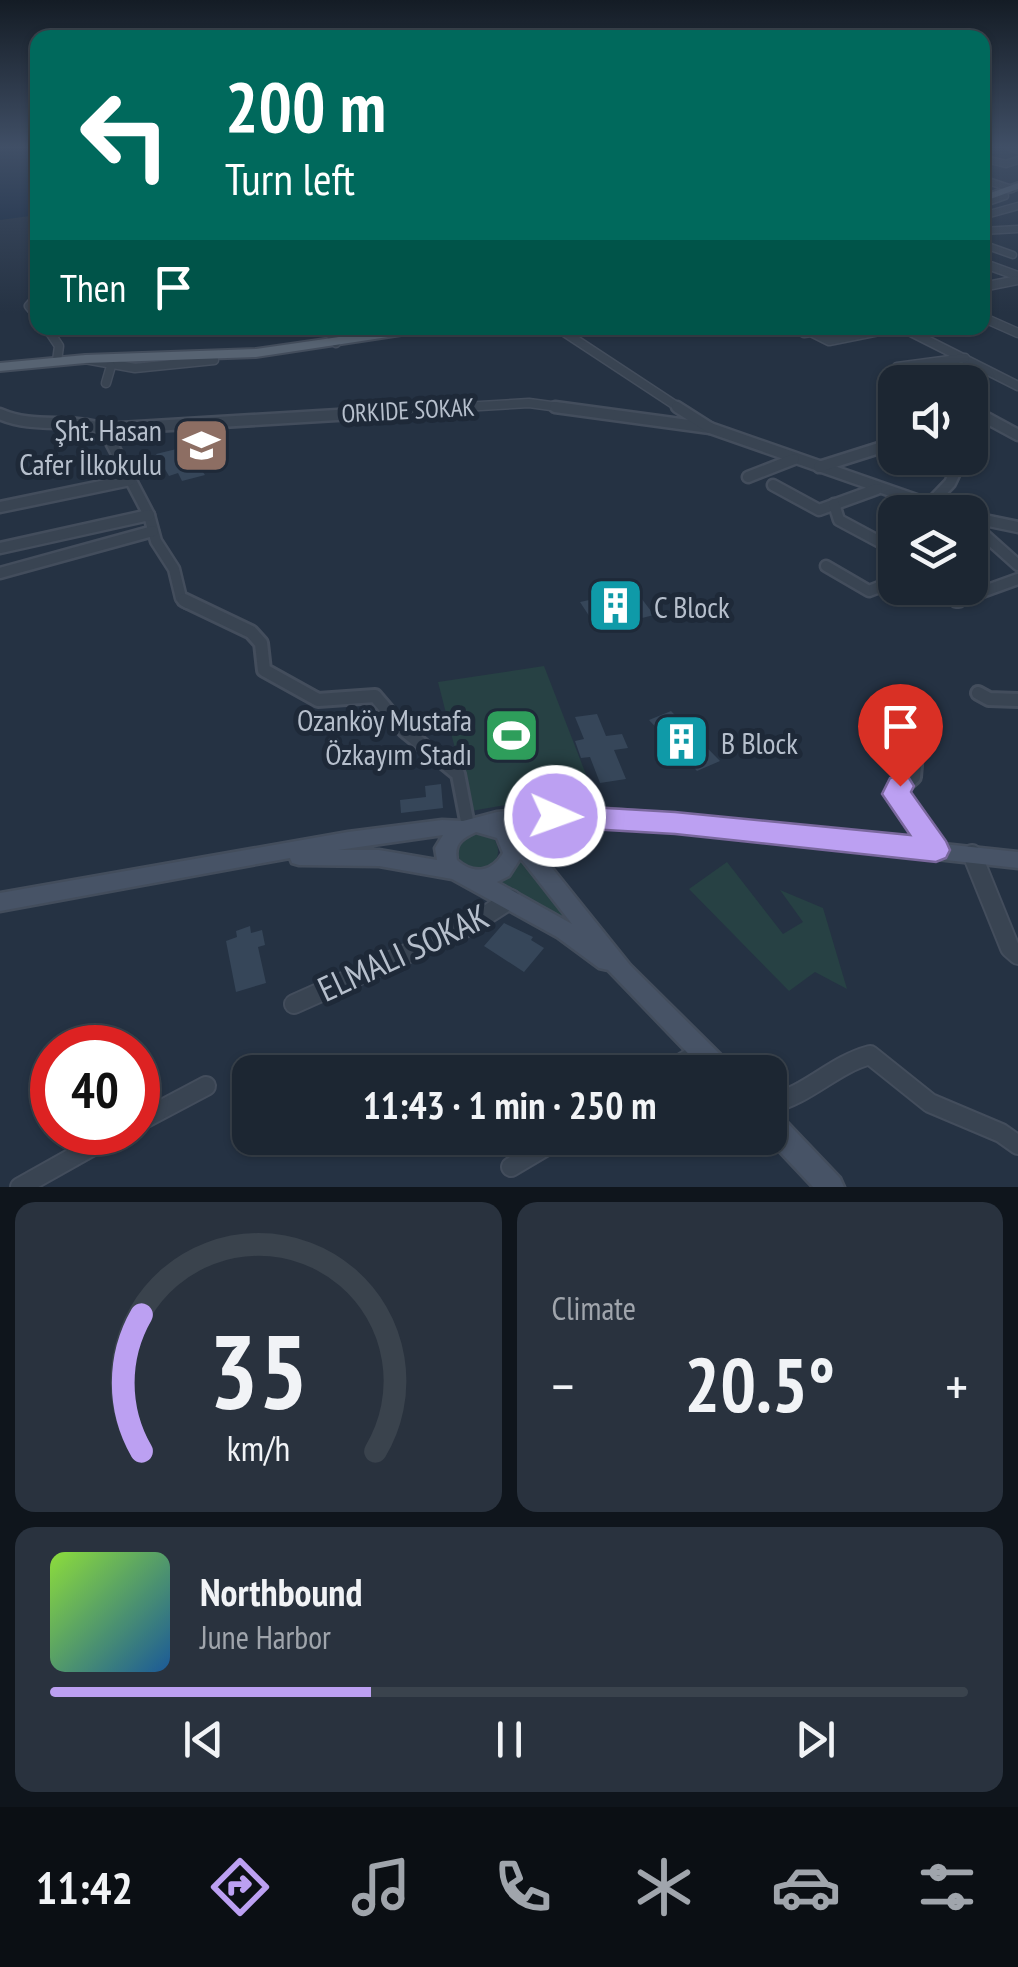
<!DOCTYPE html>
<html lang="en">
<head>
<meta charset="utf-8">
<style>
	:root { --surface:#1c2632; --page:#29323e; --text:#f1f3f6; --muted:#a0a5ac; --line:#3a434d; --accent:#bca0f2 }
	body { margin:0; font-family:"PT Sans Narrow",sans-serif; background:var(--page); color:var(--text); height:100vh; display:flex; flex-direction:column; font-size:38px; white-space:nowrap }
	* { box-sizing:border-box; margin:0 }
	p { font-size:32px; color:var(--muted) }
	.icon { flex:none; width:55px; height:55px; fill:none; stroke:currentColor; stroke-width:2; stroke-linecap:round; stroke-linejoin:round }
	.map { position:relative; height:1187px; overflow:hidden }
	.details { display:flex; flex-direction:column; gap:15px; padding:15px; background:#0f151c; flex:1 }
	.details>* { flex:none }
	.banner { position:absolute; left:30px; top:30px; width:960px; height:305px; border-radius:20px; box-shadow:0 2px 8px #0004,0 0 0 2px var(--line); background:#00695c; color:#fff; overflow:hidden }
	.buttons { position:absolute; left:878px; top:365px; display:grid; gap:20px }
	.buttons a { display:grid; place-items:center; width:110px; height:110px; border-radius:20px; background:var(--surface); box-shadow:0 2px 8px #0004,0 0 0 2px var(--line); font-size:50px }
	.speed { position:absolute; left:30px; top:1025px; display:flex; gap:20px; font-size:50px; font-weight:700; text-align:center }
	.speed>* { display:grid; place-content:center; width:130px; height:130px; border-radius:50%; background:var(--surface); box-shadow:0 2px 8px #0004,0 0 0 2px var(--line); line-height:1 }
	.speed .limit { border:15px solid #d22; background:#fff; color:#111 }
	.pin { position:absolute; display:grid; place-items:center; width:85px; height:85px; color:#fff; margin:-102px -42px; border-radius:50% 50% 50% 0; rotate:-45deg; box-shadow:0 0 10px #0007 }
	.pin .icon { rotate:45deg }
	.me { position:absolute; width:110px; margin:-55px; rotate:92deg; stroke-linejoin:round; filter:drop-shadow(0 0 8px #0008) }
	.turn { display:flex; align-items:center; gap:35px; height:210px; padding:0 30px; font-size:45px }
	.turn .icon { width:130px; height:130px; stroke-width:2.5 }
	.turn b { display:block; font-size:70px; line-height:85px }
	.then { display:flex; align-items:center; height:95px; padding:0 30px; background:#0003; gap:20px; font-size:38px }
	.big { font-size:75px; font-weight:600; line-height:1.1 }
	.details .widget { flex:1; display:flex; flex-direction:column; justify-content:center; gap:15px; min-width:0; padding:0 35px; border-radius:20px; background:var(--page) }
	.details .dial { align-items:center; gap:0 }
	.dial svg { height:260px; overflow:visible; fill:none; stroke:var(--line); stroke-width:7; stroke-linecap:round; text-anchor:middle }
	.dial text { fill:var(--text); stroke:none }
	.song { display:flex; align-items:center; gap:30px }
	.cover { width:120px; height:120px; border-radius:15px; background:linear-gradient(135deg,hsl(90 70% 55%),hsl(210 70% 35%)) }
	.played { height:10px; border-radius:5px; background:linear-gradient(90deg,var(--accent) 35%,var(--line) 35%) }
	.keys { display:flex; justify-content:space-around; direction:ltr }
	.heat { display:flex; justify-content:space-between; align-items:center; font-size:55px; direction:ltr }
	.details .tiles { flex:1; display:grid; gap:15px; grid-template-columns:1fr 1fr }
	.widget:last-child { grid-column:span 2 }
	.trip { position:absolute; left:232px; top:1055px; width:555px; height:100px; border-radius:20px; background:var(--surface); box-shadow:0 2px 8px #0004,0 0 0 2px var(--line); font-weight:600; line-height:100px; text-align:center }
	.tabs { display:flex; height:160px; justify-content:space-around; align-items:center; background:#0b0f14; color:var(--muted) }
	.tabs .icon { width:70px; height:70px }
	.tabs .active { color:var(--accent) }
	.tabs b { font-size:45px; color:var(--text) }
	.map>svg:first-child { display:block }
	.green { fill:#274144 }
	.water { fill:#162942 }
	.building { fill:#364659 }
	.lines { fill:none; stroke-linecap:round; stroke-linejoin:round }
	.street-far4-casing { stroke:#434d5c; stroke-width:9 }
	.street-far3-casing { stroke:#434d5c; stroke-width:11 }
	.street-far2-casing { stroke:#434d5c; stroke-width:15 }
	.street-far1-casing { stroke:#434d5c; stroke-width:18 }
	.street-casing { stroke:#434d5c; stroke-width:22 }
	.secondary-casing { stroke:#434d5c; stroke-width:5 }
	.primary-casing { stroke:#434d5c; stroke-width:4 }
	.street-far4 { stroke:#394452; stroke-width:6 }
	.street-far3 { stroke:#394452; stroke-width:8 }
	.street-far2 { stroke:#394452; stroke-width:10 }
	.street-far1 { stroke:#394452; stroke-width:12 }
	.street { stroke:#394452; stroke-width:18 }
	.secondary { fill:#475366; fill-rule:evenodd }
	.primary { fill:#576372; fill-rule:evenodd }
	.route { fill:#bca0f2; stroke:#7a689d; stroke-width:2.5 }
	.labels { text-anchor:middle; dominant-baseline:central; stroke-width:10; stroke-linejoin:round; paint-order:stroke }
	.far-street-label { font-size:25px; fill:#b6bfcc; stroke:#1e2938 }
	.poi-label { font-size:30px; fill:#b6bfcc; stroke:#1e2938; text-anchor:end }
	.near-street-label { font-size:35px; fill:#b6bfcc; stroke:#1e2938 }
</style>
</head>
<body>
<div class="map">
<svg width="1018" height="1187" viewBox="0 0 1018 1187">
	<rect width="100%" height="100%" fill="#253243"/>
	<g class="green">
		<polygon points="544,666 592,790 471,811 438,682"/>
		<circle cx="478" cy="851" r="20"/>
		<polygon points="522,857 579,930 494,884 510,875"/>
		<polygon points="727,862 783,934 803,922 780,890 823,908 847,989 815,972 789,991 689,889"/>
	</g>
	<polygon class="water" points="0,147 37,147 37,215 0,220"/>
	<g class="building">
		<polygon points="197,444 211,465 200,468 205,475 182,481 178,473 169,476 156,454"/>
		<polygon points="635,590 654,615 638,619 631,609 607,615 613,624 597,628 580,602"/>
		<polygon points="671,711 720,761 697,771 683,755 671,760 657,744 668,740 649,720"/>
		<polygon points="597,714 606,736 622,734 628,748 614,750 626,779 600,783 590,757 581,758 575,741 584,739 575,717"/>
		<polygon points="441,784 443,808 401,813 400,800 426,797 425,786"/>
		<polygon points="504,923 533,937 531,940 544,948 524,972 484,946"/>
		<polygon points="250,926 251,933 262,930 265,945 258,947 266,983 236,992 226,941 237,937 236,931"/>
	</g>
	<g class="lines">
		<defs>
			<g id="street-far4">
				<polyline points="1010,147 1018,150"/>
				<polyline points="982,158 1006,164 1018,160"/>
				<polyline points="982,179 1012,189"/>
				<polyline points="982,204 1005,196"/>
				<polyline points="982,216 1018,206"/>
				<polyline points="982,231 1018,229"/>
				<polyline points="982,244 1013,255"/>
			</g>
			<g id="street-far3">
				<polyline points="982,263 1018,276"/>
				<polyline points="982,287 1018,280"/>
				<polyline points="38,296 29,306 38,317"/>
				<polyline points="982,317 1018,333"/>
				<polyline points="47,328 59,346 57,361"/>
				<polyline points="326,328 336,343"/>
				<polyline points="558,328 681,409"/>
				<polyline points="903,328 1018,386"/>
				<polyline points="804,333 811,332 829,341 894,328"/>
				<polyline points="85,359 135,368 214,360"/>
				<polyline points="921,382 897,367 965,358"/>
				<polyline points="106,383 111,366"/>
				<polyline points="429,409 529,403 573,409"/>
			</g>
			<g id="street-far2">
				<polyline points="555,407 710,428"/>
				<polyline points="677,407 710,428 951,512"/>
				<polyline points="970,409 1018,435"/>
				<path d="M 0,414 C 34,429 69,418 104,429 L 149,515 L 156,541 L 174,569 L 181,598 L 187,603"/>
				<polyline points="104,429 470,407"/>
				<polyline points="970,450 982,446"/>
				<polyline points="819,467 895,443"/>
				<polyline points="748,477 794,459"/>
				<polyline points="773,485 819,510 877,489"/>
				<polyline points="834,504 839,520 895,550"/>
				<polyline points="0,507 130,480"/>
				<polyline points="927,507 950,483 962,458"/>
				<polyline points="970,517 1018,527"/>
				<polyline points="975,518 980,531 1018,565"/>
				<polyline points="0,548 149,515"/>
				<polyline points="826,566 869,591 895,581"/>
				<polyline points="0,573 153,531"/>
				<polyline points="934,588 957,601 1018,579"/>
			</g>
			<g id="street-far1">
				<polyline points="184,600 251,632 261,643 264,670 318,700 375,696 404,730 458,774 468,826"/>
				<polyline points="956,600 959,600"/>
				<polyline points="978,693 989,699 1018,700"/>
				<polyline points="903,723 916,753 914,777 896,793 935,850"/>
			</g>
			<g id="street">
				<polyline points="972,854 1010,948 1018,955"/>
				<polyline points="294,1004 469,926 511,899"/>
				<polyline points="667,1072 701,1051"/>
				<path d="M 770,1104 C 808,1095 833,1065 870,1055 L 930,1103 L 1001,1133 L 1018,1145"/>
				<polyline points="138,1122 206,1086"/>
				<polyline points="511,1167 560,1138"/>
				<polyline points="20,1187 118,1132"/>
			</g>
			<g id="secondary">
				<path d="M 542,808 L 594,808 L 646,812 L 1018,852 L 1018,868 L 620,824 L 568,822 L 504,826 L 511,828 L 516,838 L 536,848 L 630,965 L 730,1064 L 734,1072 L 706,1072 L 608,970 L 599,968 L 557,937 L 452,879 L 379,866 L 299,865 L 292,863 L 290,858 L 0,911 L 0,893 L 348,832 L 442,820 L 463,821 L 497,812 ZM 476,832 L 497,838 L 503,853 C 492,872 474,875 457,860 C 454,844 461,839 476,832 ZM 443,835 L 435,848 L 437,860 L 379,850 L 338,850 ZM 520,859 L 522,860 L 572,924 L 497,882 L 509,876 Z"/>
				<polygon points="770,1111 779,1114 840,1178 844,1187 813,1187 767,1138 770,1138"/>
			</g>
			<g id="primary">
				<polygon points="1018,183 1018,189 982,202 982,196"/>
				<polygon points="401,328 427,328 421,332 256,357 85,363 0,371 0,363 85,355 256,349"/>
			</g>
		</defs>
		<use href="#street-far4" class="street-far4-casing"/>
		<use href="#street-far3" class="street-far3-casing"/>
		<use href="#street-far2" class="street-far2-casing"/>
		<use href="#street-far1" class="street-far1-casing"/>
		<use href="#street" class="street-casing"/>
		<use href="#secondary" class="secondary-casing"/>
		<use href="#primary" class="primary-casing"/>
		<use href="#street-far4" class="street-far4"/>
		<use href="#street-far3" class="street-far3"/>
		<use href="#street-far2" class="street-far2"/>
		<use href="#street-far1" class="street-far1"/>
		<use href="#street" class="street"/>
		<use href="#secondary" class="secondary"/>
		<use href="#primary" class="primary"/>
	</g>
	<linearGradient id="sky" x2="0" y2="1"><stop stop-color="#141c25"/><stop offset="0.47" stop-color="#404f66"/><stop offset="1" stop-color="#404f66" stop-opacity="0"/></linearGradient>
	<rect width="1018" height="313" fill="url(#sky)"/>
	<polygon class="route" points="900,775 909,778 914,786 911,792 946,841 950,850 946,858 936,862 675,834 555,827 545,824 541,816 545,808 555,805 675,812 910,835 882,794 890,778"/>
	<defs>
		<symbol id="school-square" viewBox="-11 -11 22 22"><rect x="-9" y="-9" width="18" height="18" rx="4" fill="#8d6e63" stroke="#1e2938"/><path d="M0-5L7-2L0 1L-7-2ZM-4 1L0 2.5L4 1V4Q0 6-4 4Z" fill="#fff"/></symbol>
		<symbol id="building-square" viewBox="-11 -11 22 22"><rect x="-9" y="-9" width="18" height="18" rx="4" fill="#0f9aa8" stroke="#1e2938"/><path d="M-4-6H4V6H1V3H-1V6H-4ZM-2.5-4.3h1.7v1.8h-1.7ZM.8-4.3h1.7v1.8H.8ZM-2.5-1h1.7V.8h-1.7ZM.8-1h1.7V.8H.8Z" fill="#fff"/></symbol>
		<symbol id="stadium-square" viewBox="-11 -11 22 22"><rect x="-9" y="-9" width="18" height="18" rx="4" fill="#2e9e5b" stroke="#1e2938"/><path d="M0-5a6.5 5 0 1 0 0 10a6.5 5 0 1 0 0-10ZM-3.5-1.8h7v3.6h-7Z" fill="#fff"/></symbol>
	</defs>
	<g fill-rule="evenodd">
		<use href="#school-square" x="170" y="414" width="63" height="63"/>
		<use href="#building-square" x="584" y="574" width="63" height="63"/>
		<use href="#stadium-square" x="480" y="704" width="63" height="63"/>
		<use href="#building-square" x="650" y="710" width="63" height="63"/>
	</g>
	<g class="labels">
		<g class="far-street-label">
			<text transform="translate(408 410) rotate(-3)">ORKIDE SOKAK</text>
		</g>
		<g class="poi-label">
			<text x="162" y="429">Şht. Hasan<tspan x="162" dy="34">Cafer İlkokulu</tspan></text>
			<text x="654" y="606" text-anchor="start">C Block</text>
			<text x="472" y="719">Ozanköy Mustafa<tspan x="472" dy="34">Özkayım Stadı</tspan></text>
			<text x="721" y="742" text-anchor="start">B Block</text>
		</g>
		<g class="near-street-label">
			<text transform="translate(403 952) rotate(-25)">ELMALI SOKAK</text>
		</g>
	</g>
</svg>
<div class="buttons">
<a><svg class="icon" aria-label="sound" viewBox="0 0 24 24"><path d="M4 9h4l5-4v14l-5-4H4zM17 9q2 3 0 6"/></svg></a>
<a><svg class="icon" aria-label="layers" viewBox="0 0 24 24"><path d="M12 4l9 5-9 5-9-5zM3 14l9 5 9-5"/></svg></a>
</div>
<div class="speed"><div class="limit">40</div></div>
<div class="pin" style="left:900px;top:786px;background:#d93025"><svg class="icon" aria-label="arrive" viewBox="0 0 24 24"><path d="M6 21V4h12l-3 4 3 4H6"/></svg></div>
<svg class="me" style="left:555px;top:816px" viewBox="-20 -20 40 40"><circle r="17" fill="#bca0f2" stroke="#fff" stroke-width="3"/><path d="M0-11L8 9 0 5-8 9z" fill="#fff"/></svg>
<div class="trip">11:43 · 1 min · 250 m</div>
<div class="banner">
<div class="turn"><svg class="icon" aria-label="left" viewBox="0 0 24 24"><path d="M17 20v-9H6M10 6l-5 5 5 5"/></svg><div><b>200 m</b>Turn left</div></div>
<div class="then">Then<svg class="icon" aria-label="arrive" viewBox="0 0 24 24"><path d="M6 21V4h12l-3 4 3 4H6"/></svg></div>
</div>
</div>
<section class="details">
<div class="tiles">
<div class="widget dial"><svg viewBox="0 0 100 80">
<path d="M14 69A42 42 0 1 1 86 69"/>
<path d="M14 69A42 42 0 0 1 14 27" stroke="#bca0f2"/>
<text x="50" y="56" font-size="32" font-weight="700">35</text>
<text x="50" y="72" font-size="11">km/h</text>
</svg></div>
<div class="widget"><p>Climate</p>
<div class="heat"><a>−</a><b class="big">20.5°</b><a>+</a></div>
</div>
<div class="widget">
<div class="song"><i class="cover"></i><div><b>Northbound</b><p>June Harbor</p></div></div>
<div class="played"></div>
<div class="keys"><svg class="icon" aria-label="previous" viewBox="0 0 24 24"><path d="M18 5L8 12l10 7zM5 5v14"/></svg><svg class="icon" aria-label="pause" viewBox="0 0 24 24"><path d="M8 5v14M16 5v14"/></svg><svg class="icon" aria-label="next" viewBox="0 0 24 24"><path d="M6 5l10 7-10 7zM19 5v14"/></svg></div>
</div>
</div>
</section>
<nav class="tabs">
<b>11:42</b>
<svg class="icon active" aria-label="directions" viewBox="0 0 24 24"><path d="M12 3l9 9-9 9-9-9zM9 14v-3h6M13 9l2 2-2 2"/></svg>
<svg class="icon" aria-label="music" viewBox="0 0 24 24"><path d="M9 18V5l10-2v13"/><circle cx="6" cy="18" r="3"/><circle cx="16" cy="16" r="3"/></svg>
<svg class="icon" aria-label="phone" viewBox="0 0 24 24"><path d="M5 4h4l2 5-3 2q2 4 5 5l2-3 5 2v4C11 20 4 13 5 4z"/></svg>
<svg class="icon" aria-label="climate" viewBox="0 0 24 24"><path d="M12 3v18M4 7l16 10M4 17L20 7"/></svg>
<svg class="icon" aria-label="car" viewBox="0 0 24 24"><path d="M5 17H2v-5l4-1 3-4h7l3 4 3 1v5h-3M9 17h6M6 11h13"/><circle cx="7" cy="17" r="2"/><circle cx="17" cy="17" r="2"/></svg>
<svg class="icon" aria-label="filters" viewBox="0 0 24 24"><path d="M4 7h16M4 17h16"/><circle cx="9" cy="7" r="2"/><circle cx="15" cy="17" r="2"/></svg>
</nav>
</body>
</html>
